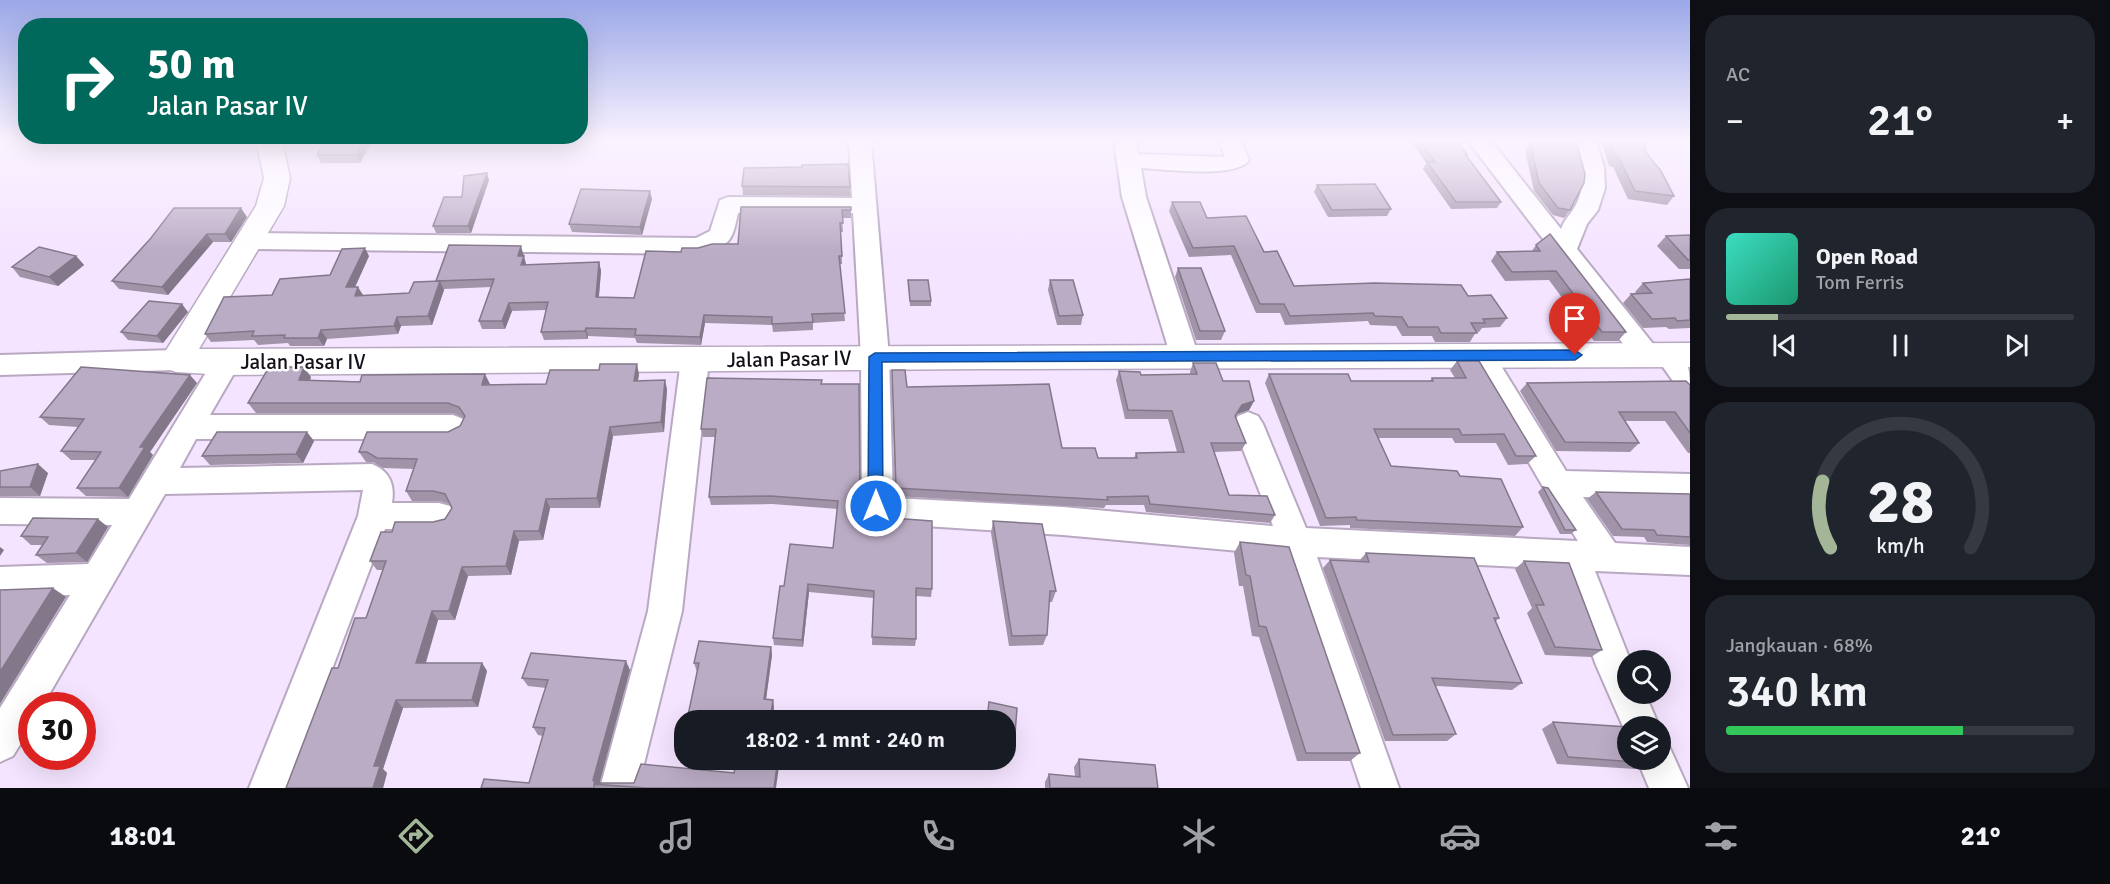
<!DOCTYPE html>
<html lang="id">
<head>
<meta charset="utf-8">
<style>
	:root { --surface:#171b24; --page:#20242c; --text:#f1f3f6; --muted:#9ea1a6; --line:#363941; --accent:#a4b698 }
	body { margin:0; font-family:Signika,sans-serif; background:var(--page); color:var(--text); height:100vh; display:flex; flex-direction:column; font-size:22px; white-space:nowrap }
	* { box-sizing:border-box; margin:0 }
	p { font-size:20px; color:var(--muted) }
	.icon { flex:none; width:33px; height:33px; fill:none; stroke:currentColor; stroke-width:2; stroke-linecap:round; stroke-linejoin:round }
	.map { position:relative; flex:1; overflow:hidden }
	.side { display:flex; flex-direction:column; gap:15px; padding:15px; background:#0d0f14; width:420px }
	.side>* { flex:none }
	.banner { position:absolute; left:18px; top:18px; width:570px; height:126px; border-radius:24px; box-shadow:0 6px 24px #0002; background:#00695c; color:#fff; overflow:hidden }
	.buttons { position:absolute; left:1617px; top:650px; display:grid; gap:12px }
	.buttons a { display:grid; place-items:center; width:54px; height:54px; border-radius:50%; background:var(--surface); box-shadow:0 6px 24px #0002; font-size:30px }
	.speed { position:absolute; left:18px; top:692px; display:flex; gap:12px; font-size:30px; font-weight:700; text-align:center }
	.speed>* { display:grid; place-content:center; width:78px; height:78px; border-radius:50%; background:var(--surface); box-shadow:0 6px 24px #0002; line-height:1 }
	.speed .limit { border:9px solid #d22; background:#fff; color:#111 }
	.pin { position:absolute; display:grid; place-items:center; width:51px; height:51px; color:#fff; margin:-62px -26px; border-radius:50% 50% 50% 0; rotate:-45deg; box-shadow:0 0 6px #0007 }
	.pin .icon { rotate:45deg }
	.me { position:absolute; width:66px; margin:-33px; rotate:0deg; stroke-linejoin:round; filter:drop-shadow(0 0 4px #0008) }
	.turn { display:flex; align-items:center; gap:21px; height:126px; padding:0 30px; font-size:27px }
	.turn .icon { width:78px; height:78px; stroke-width:2.5 }
	.turn b { display:block; font-size:42px; line-height:51px }
	.big { font-size:45px; font-weight:600; line-height:1.1 }
	.side .widget { flex:1; display:flex; flex-direction:column; justify-content:center; gap:9px; min-width:0; padding:0 21px; border-radius:24px; background:var(--page) }
	.side .dial { align-items:center; gap:0 }
	.dial svg { height:156px; overflow:visible; fill:none; stroke:var(--line); stroke-width:7; stroke-linecap:round; text-anchor:middle }
	.dial text { fill:var(--text); stroke:none }
	.song { display:flex; align-items:center; gap:18px }
	.cover { width:72px; height:72px; border-radius:9px; background:linear-gradient(135deg,hsl(170 70% 55%),hsl(160 70% 35%)) }
	.played { height:6px; border-radius:3px; background:linear-gradient(90deg,var(--accent) 15%,var(--line) 15%) }
	.keys { display:flex; justify-content:space-around; direction:ltr }
	.heat { display:flex; justify-content:space-between; align-items:center; font-size:33px; direction:ltr }
	.charge { height:9px; border-radius:4px; background:linear-gradient(90deg,#34c759 68%,var(--line) 0) }
	.trip { position:absolute; left:674px; top:710px; width:342px; height:60px; border-radius:24px; background:var(--surface); box-shadow:0 6px 24px #0002; font-weight:600; line-height:60px; text-align:center }
	.dock { display:flex; height:96px; justify-content:space-around; align-items:center; background:#090b0e; color:var(--muted) }
	.dock .icon { width:42px; height:42px }
	.dock .selected { color:var(--accent) }
	.dock b { font-size:27px; color:var(--text) }
	main { display:flex; flex:1; min-height:0 }
	.map>svg:first-child { display:block }
	.lines { fill:none; stroke-linecap:round; stroke-linejoin:round }
	.street-casing { stroke:#b8a8c1; stroke-width:4 }
	.secondary-casing { stroke:#b8a8c1; stroke-width:3 }
	.street { fill:#fff; fill-rule:evenodd }
	.secondary { fill:#fff; fill-rule:evenodd }
	.wall { fill:#a194a9 }
	.shaded-wall { fill:#83788a }
	.building { fill:#bbacc5; stroke:#83788a; stroke-width:1.5 }
	.route { fill:#1a73e8; stroke:#114b97; stroke-width:1.5 }
	.labels { text-anchor:middle; dominant-baseline:central; stroke-width:5; stroke-linejoin:round; paint-order:stroke }
	.street-label { font-size:21px; fill:#140f18; stroke:#fff }
</style>
</head>
<body>
<main>
<div class="map">
<svg width="1690" height="788" viewBox="0 0 1690 788">
	<rect width="100%" height="100%" fill="#f5e4ff"/>
	<g class="lines">
		<defs>
			<g id="street">
				<path d="M 849,141 L 871,141 L 889,357 L 893,498 L 1063,507 L 1273,526 L 1233,424 L 1238,416 L 1248,412 L 1258,416 L 1263,424 L 1306,528 L 1578,541 L 1546,492 L 1466,355 L 1470,348 L 1480,345 L 1490,348 L 1566,471 L 1690,474 L 1690,500 L 1583,497 L 1615,543 L 1690,547 L 1690,575 L 1595,571 L 1630,660 L 1628,660 L 1628,693 L 1645,693 L 1659,726 L 1628,726 L 1628,738 L 1596,665 L 1561,569 L 1317,557 L 1399,788 L 1361,788 L 1283,555 L 1063,535 L 878,523 L 867,519 L 862,510 L 861,357 L 853,213 L 738,213 C 732,242 730,246 699,254 L 250,249 L 241,247 L 238,241 L 241,235 L 250,233 L 696,238 L 710,231 L 720,200 L 728,197 L 852,198 Z"/>
				<path d="M 1114,141 L 1136,141 L 1138,154 L 1225,157 L 1219,141 L 1241,141 L 1249,160 C 1237,179 1163,169 1141,168 L 1146,197 L 1199,357 L 1195,364 L 1185,367 L 1175,364 L 1171,357 L 1122,197 Z"/>
				<path d="M 1468,141 L 1491,141 L 1561,229 C 1564,220 1570,215 1574,208 C 1588,187 1580,162 1574,141 L 1596,141 L 1604,167 L 1605,188 L 1598,210 L 1587,224 L 1577,249 L 1658,350 L 1669,345 C 1690,352 1690,373 1690,394 L 1680,391 L 1658,360 L 1647,365 L 1637,362 Z"/>
				<polygon points="176,350 186,353 190,360 186,367 176,370 0,375 0,355"/>
				<polygon points="695,350 705,353 709,360 682,611 638,788 600,788 648,611 681,360 685,353"/>
				<path d="M 226,353 L 236,356 L 240,363 L 210,415 L 453,415 L 463,419 L 468,427 L 463,435 L 453,439 L 196,439 L 180,468 L 372,464 C 390,471 395,485 392,503 L 439,503 L 450,506 L 455,516 L 450,526 L 439,529 L 385,529 L 287,788 L 249,788 L 358,516 L 363,490 L 165,494 L 43,705 L 32,705 L 32,725 L 13,756 L 0,762 L 0,708 L 70,595 L 0,597 L 0,567 L 88,564 L 112,525 L 0,524 L 0,498 L 129,499 L 216,356 Z"/>
				<polygon points="1660,742 1669,746 1688,788 1649,788 1637,759 1660,759"/>
			</g>
			<polygon id="secondary" points="256,141 282,141 290,178 284,206 199,349 1690,343 1690,367 981,369 226,375 176,372 165,368 160,360 165,352 256,206 264,178"/>
		</defs>
		<use href="#street" class="street-casing"/>
		<use href="#secondary" class="secondary-casing"/>
		<use href="#street" class="street"/>
		<use href="#secondary" class="secondary"/>
	</g>
	<g class="wall">
		<polygon points="325,141 368,141 370,144 360,163 321,163 317,155"/>
		<polygon points="1411,141 1457,141 1467,154 1466,155 1501,202 1497,208 1451,209 1423,169 1426,163"/>
		<polygon points="1542,141 1576,141 1570,210 1564,218 1553,215 1534,191 1525,150 1530,142 1542,144"/>
		<polygon points="1601,141 1643,141 1647,154 1674,196 1667,205 1628,199 1613,167 1609,166"/>
		<polygon points="802,167 850,187 850,196 743,195 742,186"/>
		<polygon points="489,180 471,233 436,233 433,226 462,197"/>
		<polygon points="1317,185 1391,209 1387,216 1328,217 1314,192"/>
		<polygon points="652,199 642,235 572,232 569,224"/>
		<polygon points="1172,202 1207,218 1264,252 1294,286 1468,296 1507,318 1500,327 1482,328 1479,332 1476,332 1470,342 1435,342 1432,336 1402,336 1396,326 1370,325 1368,321 1285,325 1280,313 1256,313 1231,255 1189,257 1169,211"/>
		<polygon points="851,207 851,218 842,218 843,232 841,232 842,264 840,264 845,321 813,323 813,330 773,332 772,325 705,323 701,345 637,343 635,338 588,336 588,339 544,340 541,332 546,310 512,311 505,329 482,329 479,321 491,287 444,289 444,290 432,325 401,326 398,334 327,339 324,346 290,346 288,343 258,345 254,340 211,342 205,334 272,295 330,275 369,256 355,287 363,295 409,293 436,282 524,254 524,256 526,265 599,262 601,271 599,297 634,298 681,252 698,248 738,244"/>
		<polygon points="247,217 231,242 213,242 168,295 119,289 112,281 151,238"/>
		<polygon points="1690,235 1690,269 1679,269 1657,246 1666,236"/>
		<polygon points="1536,245 1626,332 1618,341 1594,341 1549,280 1505,281 1491,261 1497,252 1532,251"/>
		<polygon points="76,256 84,265 58,286 20,277 12,267"/>
		<polygon points="1178,268 1225,331 1221,340 1196,340 1175,277"/>
		<polygon points="1690,279 1690,328 1669,329 1666,327 1643,328 1623,303 1631,294 1637,294 1635,292 1643,283"/>
		<polygon points="908,280 931,301 931,306 910,306"/>
		<polygon points="1050,280 1083,315 1081,325 1057,325 1048,290"/>
		<polygon points="188,312 163,343 128,340 121,332"/>
		<polygon points="1457,361 1536,456 1527,464 1508,465 1496,443 1455,443 1452,438 1378,438 1391,466 1460,476 1523,527 1515,536 1350,528 1350,525 1320,526 1265,383 1269,374 1351,381 1430,381 1432,378 1455,378 1450,370"/>
		<polygon points="1193,363 1254,401 1249,410 1237,414 1236,417 1246,443 1241,451 1214,452 1229,495 1275,515 1270,523 1146,512 1144,505 1106,505 1104,508 895,496 892,370 907,387 1062,448 1098,458 1134,458 1136,453 1177,452 1168,419 1125,419 1116,380 1119,371 1141,375 1190,374 1190,372"/>
		<polygon points="639,374 638,381 667,389 664,432 613,436 600,508 550,508 543,540 519,541 511,575 468,576 455,620 438,620 426,663 482,663 487,671 478,707 403,708 383,769 387,773 383,788 338,668 366,618 383,570 377,570 370,561 392,532 445,519 452,508 450,504 439,501 412,501 406,491 414,469 383,468 373,462 366,462 359,452 448,432 460,426 464,418 453,413 256,413 248,403 311,377 310,380 489,385 546,384"/>
		<polygon points="197,383 150,452 153,455 128,497 86,496 77,488 96,460 71,460 61,451 78,427 49,425 40,417"/>
		<polygon points="1527,383 1690,385 1690,453 1688,453 1665,421 1625,421 1639,443 1630,452 1556,451 1520,391"/>
		<polygon points="822,384 860,503 866,513 932,589 931,597 916,596 916,639 915,646 872,645 873,598 809,592 803,647 774,645 773,638 784,586 833,548 838,509 772,504 711,505 709,497 715,437 703,437 701,429"/>
		<polygon points="314,441 303,463 210,465 202,456"/>
		<polygon points="0,471 48,473 40,496 0,496"/>
		<polygon points="1543,487 1576,530 1571,534 1560,534 1538,492"/>
		<polygon points="1596,492 1690,494 1690,545 1647,542 1644,537 1613,536 1587,499"/>
		<polygon points="993,521 1056,591 1052,602 1049,602 1047,635 1043,645 1009,646 991,533"/>
		<polygon points="108,527 87,562 47,563 36,555 42,545 31,545 21,536"/>
		<polygon points="1240,542 1360,753 1350,761 1297,761 1259,637 1252,636 1243,586 1239,586 1234,553"/>
		<polygon points="1366,553 1499,618 1496,621 1522,683 1512,690 1436,686 1456,734 1447,741 1385,741 1323,568 1330,560 1359,561"/>
		<polygon points="1524,561 1602,650 1591,657 1545,655 1527,613 1532,608 1515,569"/>
		<polygon points="771,647 772,655 766,699 773,700 774,708 772,720 687,720 697,672 694,663"/>
		<polygon points="630,670 599,783 776,788 481,788 529,783 543,736 538,735 533,727 546,688 528,686 522,678"/>
		<polygon points="989,702 1017,708 1014,747 1012,751 1005,749 1005,720 987,720"/>
		<polygon points="1553,722 1648,763 1635,769 1557,764 1542,729"/>
		<polygon points="1079,759 1158,788 1045,788 1045,782 1049,774 1075,776 1074,767"/>
	</g>
	<g class="shaded-wall">
		<polygon points="363,141 368,141 370,144 360,163 356,155"/>
		<polygon points="487,173 489,180 471,233 468,226"/>
		<polygon points="650,191 652,199 642,235 640,227"/>
		<polygon points="241,208 247,217 231,242 225,234"/>
		<polygon points="207,234 213,242 168,295 162,287"/>
		<polygon points="521,246 526,264 524,274 518,256"/>
		<polygon points="365,248 369,256 351,296 346,287"/>
		<polygon points="76,256 84,265 58,286 49,277"/>
		<polygon points="599,262 601,271 598,305 596,297"/>
		<polygon points="440,281 444,290 432,325 428,316"/>
		<polygon points="358,287 363,295 355,296"/>
		<polygon points="509,303 512,311 505,329 502,321"/>
		<polygon points="182,304 188,312 163,343 157,336"/>
		<polygon points="704,315 705,323 701,345 700,337"/>
		<polygon points="397,317 401,326 398,334 394,326"/>
		<polygon points="586,328 588,336 588,339 585,331"/>
		<polygon points="321,330 327,339 324,346 318,338"/>
		<polygon points="637,364 639,374 636,391 634,381"/>
		<polygon points="304,367 311,377 306,390 299,380"/>
		<polygon points="485,374 490,384 486,395 482,385"/>
		<polygon points="190,375 197,383 150,452 153,455 128,497 119,488 140,447"/>
		<polygon points="665,380 667,389 664,432 661,422"/>
		<polygon points="1254,401 1249,410 1237,414 1231,425 1242,405"/>
		<polygon points="610,427 613,436 600,508 597,498"/>
		<polygon points="307,432 314,441 303,463 296,454"/>
		<polygon points="38,464 48,473 40,496 30,487"/>
		<polygon points="546,499 550,508 543,540 539,531"/>
		<polygon points="98,519 108,527 87,562 76,553"/>
		<polygon points="514,531 519,541 511,575 506,566"/>
		<polygon points="0,547 4,550 0,556"/>
		<polygon points="462,567 468,576 455,620 449,611"/>
		<polygon points="808,584 809,592 803,647 802,640"/>
		<polygon points="53,588 66,597 0,704 0,672"/>
		<polygon points="432,611 438,620 423,671 416,663"/>
		<polygon points="771,647 772,655 765,707 764,699"/>
		<polygon points="626,661 630,670 599,785 596,785 593,780"/>
		<polygon points="482,663 487,671 478,707 472,700"/>
		<polygon points="396,700 403,708 383,769 387,773 383,788 373,788 374,766"/>
		<polygon points="773,700 774,708 772,720 770,720"/>
		<polygon points="778,759 780,759 776,788 774,788"/>
	</g>
	<g class="building">
		<polygon points="325,141 363,141 356,155 317,155"/>
		<polygon points="1420,141 1457,141 1467,154 1465,154 1501,202 1456,202 1427,162 1435,162"/>
		<polygon points="1548,141 1576,141 1585,174 1584,183 1570,210 1558,208 1539,183 1530,142 1549,145"/>
		<polygon points="1610,141 1643,141 1647,154 1661,171 1674,196 1635,191 1619,158 1615,157"/>
		<polygon points="848,164 850,187 742,186 744,168 802,167 802,165"/>
		<polygon points="487,173 468,226 433,226 444,197 462,197 464,176"/>
		<polygon points="1375,184 1391,209 1332,210 1317,185"/>
		<polygon points="581,189 650,191 640,227 569,224"/>
		<polygon points="1172,202 1200,202 1207,218 1246,216 1264,252 1277,251 1294,286 1374,283 1461,285 1468,296 1491,295 1507,318 1483,319 1485,323 1471,323 1477,333 1441,333 1438,327 1408,327 1402,317 1375,316 1373,313 1290,316 1284,304 1260,304 1234,246 1193,248"/>
		<polygon points="741,207 851,207 851,210 842,210 843,223 840,223 842,256 839,256 845,313 812,314 813,322 772,324 772,317 704,315 700,337 635,335 636,329 586,328 585,331 541,332 548,302 509,303 502,321 479,321 494,279 436,281 449,245 521,246 518,256 524,256 521,265 599,262 596,297 634,298 646,251 681,252 682,248 698,248 712,244 738,244"/>
		<polygon points="174,208 241,208 225,234 207,234 162,287 112,281 151,238"/>
		<polygon points="1550,234 1626,332 1602,332 1556,271 1512,272 1497,252 1540,251 1536,245"/>
		<polygon points="1690,235 1690,260 1688,260 1666,236"/>
		<polygon points="39,247 76,256 49,277 12,267"/>
		<polygon points="365,248 346,287 358,287 355,296 409,293 414,282 440,281 428,316 397,317 394,326 321,330 318,338 284,338 285,335 252,336 254,331 205,334 224,297 272,295 280,279 330,275 342,249"/>
		<polygon points="1178,268 1201,268 1225,331 1200,331"/>
		<polygon points="1690,279 1690,320 1677,321 1675,318 1652,319 1631,294 1652,293 1643,283"/>
		<polygon points="908,280 928,280 931,301 910,301"/>
		<polygon points="1050,280 1073,280 1083,315 1059,316"/>
		<polygon points="149,301 182,304 157,336 121,332"/>
		<polygon points="1457,361 1479,361 1536,456 1516,456 1504,434 1462,435 1459,429 1374,429 1391,466 1457,471 1460,476 1501,479 1523,527 1357,520 1356,517 1326,518 1269,374 1348,374 1351,381 1433,381 1432,378 1466,378"/>
		<polygon points="1193,363 1216,363 1223,381 1249,381 1254,401 1242,405 1235,416 1246,443 1211,443 1229,495 1267,496 1275,515 1150,504 1148,496 1107,497 1108,500 896,488 892,370 905,370 907,387 1049,384 1062,448 1095,448 1098,458 1137,458 1136,453 1184,452 1172,411 1128,410 1119,371 1140,372 1141,375 1197,374"/>
		<polygon points="600,364 637,364 634,381 665,380 661,422 610,427 597,498 546,499 539,531 514,531 506,566 462,567 449,611 432,611 416,663 482,663 472,700 396,700 374,766 380,766 373,788 286,788 332,668 338,668 355,618 366,618 386,561 370,561 381,532 392,532 395,522 433,522 445,519 452,508 445,494 433,491 406,491 417,459 377,458 367,452 359,452 367,432 448,432 460,426 465,416 459,407 448,403 248,403 269,367 304,367 299,380 360,382 362,375 485,374 482,385 546,384 550,370 599,370"/>
		<polygon points="81,367 190,375 140,447 145,447 119,488 77,488 101,452 61,451 84,419 40,417"/>
		<polygon points="707,378 822,380 821,384 859,384 860,503 866,513 878,517 932,521 932,589 916,588 916,639 872,637 874,591 808,584 802,640 773,638 780,586 784,586 790,544 833,548 838,501 771,496 709,497 716,429 701,429"/>
		<polygon points="1686,381 1690,385 1690,433 1675,412 1619,412 1639,443 1565,442 1527,383"/>
		<polygon points="217,432 307,432 296,454 202,456"/>
		<polygon points="38,464 30,487 0,487 0,471"/>
		<polygon points="1543,487 1548,488 1576,530 1565,530"/>
		<polygon points="1596,492 1690,494 1690,537 1657,535 1654,530 1622,529"/>
		<polygon points="33,518 98,519 76,553 36,555 48,537 21,536"/>
		<polygon points="993,521 1042,524 1056,591 1050,591 1047,635 1012,636"/>
		<polygon points="1240,542 1289,547 1360,753 1306,753 1266,627 1259,626 1250,576 1246,575"/>
		<polygon points="1366,553 1474,558 1499,618 1494,618 1522,683 1432,678 1456,734 1393,735 1330,560 1369,562"/>
		<polygon points="1524,561 1569,563 1602,650 1555,647 1536,605 1544,605"/>
		<polygon points="53,588 0,672 0,590"/>
		<polygon points="699,641 771,647 764,699 773,700 770,720 687,720 699,663 694,663"/>
		<polygon points="531,653 626,661 593,780 595,783 634,783 641,764 734,773 737,759 778,759 774,788 647,788 594,784 594,788 481,788 484,779 529,783 545,728 533,727 548,680 522,678"/>
		<polygon points="989,702 1017,708 1014,747 1005,746 1005,720 987,720"/>
		<polygon points="1553,722 1628,727 1628,759 1646,759 1648,763 1568,757"/>
		<polygon points="1079,759 1155,765 1158,788 1050,788 1049,774 1080,777"/>
	</g>
	<linearGradient id="sky" x2="0" y2="1"><stop stop-color="#9ba8e8"/><stop offset="0.56" stop-color="#faf3ff"/><stop offset="1" stop-color="#faf3ff" stop-opacity="0"/></linearGradient>
	<rect width="1690" height="251" fill="url(#sky)"/>
	<polygon class="route" points="1575,350 1582,355 1575,360 882,362 883,506 881,511 876,512 871,511 868,506 869,357 875,353"/>
	<g class="labels">
		<g class="street-label">
			<text transform="translate(789 359) rotate(-1)">Jalan Pasar IV</text>
			<text x="303" y="362">Jalan Pasar IV</text>
		</g>
	</g>
</svg>
<div class="buttons">
<a><svg class="icon" aria-label="search" viewBox="0 0 24 24"><circle cx="10" cy="10" r="6"/><path d="M15 15l6 6"/></svg></a>
<a><svg class="icon" aria-label="layers" viewBox="0 0 24 24"><path d="M12 4l9 5-9 5-9-5zM3 14l9 5 9-5"/></svg></a>
</div>
<div class="speed"><div class="limit">30</div></div>
<div class="pin" style="left:1575px;top:355px;background:#d93025"><svg class="icon" aria-label="arrive" viewBox="0 0 24 24"><path d="M6 21V4h12l-3 4 3 4H6"/></svg></div>
<svg class="me" style="left:876px;top:506px" viewBox="-20 -20 40 40"><circle r="17" fill="#1a73e8" stroke="#fff" stroke-width="3"/><path d="M0-11L8 9 0 5-8 9z" fill="#fff"/></svg>
<div class="trip">18:02 · 1 mnt · 240 m</div>
<div class="banner">
<div class="turn"><svg class="icon" aria-label="right" viewBox="0 0 24 24"><path d="M7 20v-9h11M14 6l5 5-5 5"/></svg><div><b>50 m</b>Jalan Pasar IV</div></div>
</div>
</div>
<section class="side">
<div class="widget"><p>AC</p>
<div class="heat"><a>−</a><b class="big">21°</b><a>+</a></div>
</div>
<div class="widget">
<div class="song"><i class="cover"></i><div><b>Open Road</b><p>Tom Ferris</p></div></div>
<div class="played"></div>
<div class="keys"><svg class="icon" aria-label="previous" viewBox="0 0 24 24"><path d="M18 5L8 12l10 7zM5 5v14"/></svg><svg class="icon" aria-label="pause" viewBox="0 0 24 24"><path d="M8 5v14M16 5v14"/></svg><svg class="icon" aria-label="next" viewBox="0 0 24 24"><path d="M6 5l10 7-10 7zM19 5v14"/></svg></div>
</div>
<div class="widget dial"><svg viewBox="0 0 100 80">
<path d="M14 69A42 42 0 1 1 86 69"/>
<path d="M14 69A42 42 0 0 1 10 35" stroke="#a4b698"/>
<text x="50" y="56" font-size="32" font-weight="700">28</text>
<text x="50" y="72" font-size="11">km/h</text>
</svg></div>
<div class="widget"><p>Jangkauan · 68%</p><b class="big">340 km</b><div class="charge"></div></div>
</section>
</main>
<nav class="dock">
<b>18:01</b>
<svg class="icon selected" aria-label="directions" viewBox="0 0 24 24"><path d="M12 3l9 9-9 9-9-9zM9 14v-3h6M13 9l2 2-2 2"/></svg>
<svg class="icon" aria-label="music" viewBox="0 0 24 24"><path d="M9 18V5l10-2v13"/><circle cx="6" cy="18" r="3"/><circle cx="16" cy="16" r="3"/></svg>
<svg class="icon" aria-label="phone" viewBox="0 0 24 24"><path d="M5 4h4l2 5-3 2q2 4 5 5l2-3 5 2v4C11 20 4 13 5 4z"/></svg>
<svg class="icon" aria-label="climate" viewBox="0 0 24 24"><path d="M12 3v18M4 7l16 10M4 17L20 7"/></svg>
<svg class="icon" aria-label="car" viewBox="0 0 24 24"><path d="M5 17H2v-5l4-1 3-4h7l3 4 3 1v5h-3M9 17h6M6 11h13"/><circle cx="7" cy="17" r="2"/><circle cx="17" cy="17" r="2"/></svg>
<svg class="icon" aria-label="filters" viewBox="0 0 24 24"><path d="M4 7h16M4 17h16"/><circle cx="9" cy="7" r="2"/><circle cx="15" cy="17" r="2"/></svg>
<b>21°</b>
</nav>
</body>
</html>
